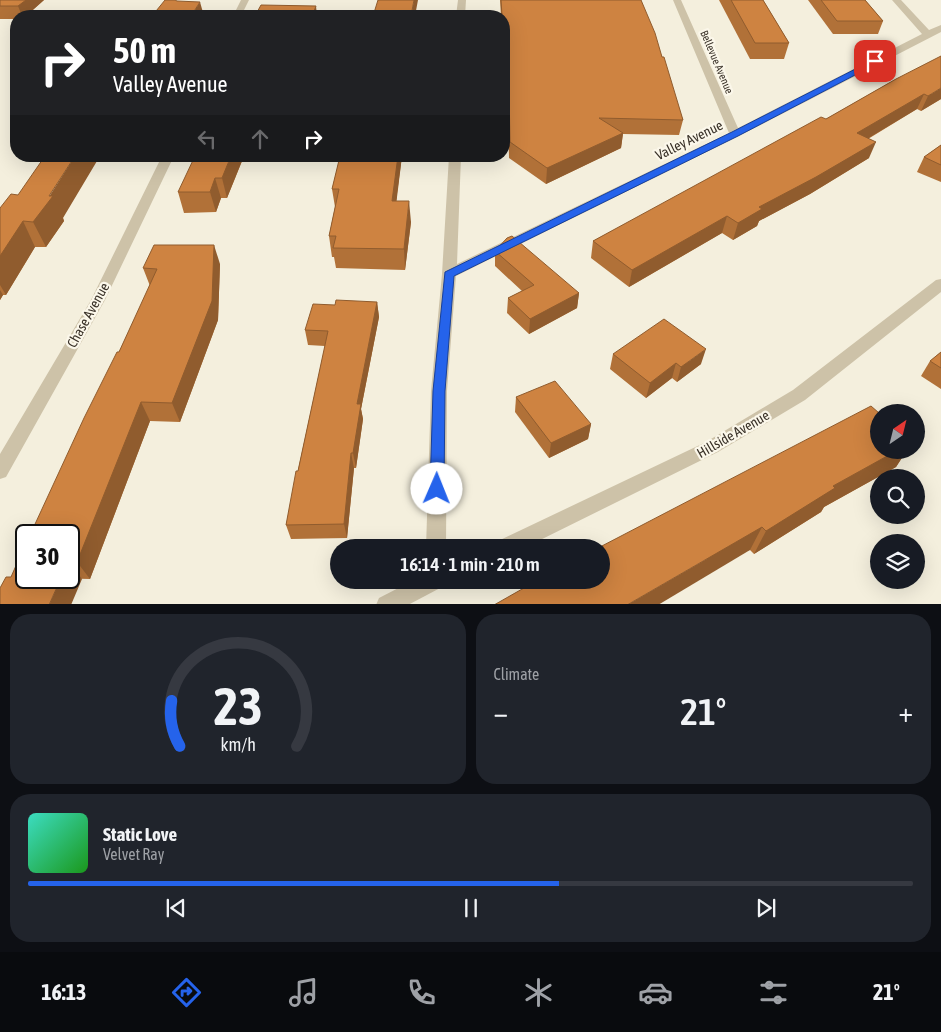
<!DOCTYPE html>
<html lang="en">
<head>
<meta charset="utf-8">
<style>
	:root { --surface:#171b24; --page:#20242c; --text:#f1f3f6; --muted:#9ea1a6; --line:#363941; --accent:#2563eb }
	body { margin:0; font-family:"Asap Condensed",sans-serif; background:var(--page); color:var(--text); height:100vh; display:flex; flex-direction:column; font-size:19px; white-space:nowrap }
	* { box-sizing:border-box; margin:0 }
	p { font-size:16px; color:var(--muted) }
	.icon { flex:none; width:28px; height:28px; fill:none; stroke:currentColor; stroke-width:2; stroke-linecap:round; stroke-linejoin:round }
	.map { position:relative; height:604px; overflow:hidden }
	.sheet { display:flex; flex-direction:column; gap:10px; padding:10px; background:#0d0f14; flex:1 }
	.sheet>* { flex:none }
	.hud { position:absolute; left:10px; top:10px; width:500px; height:152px; border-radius:20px; box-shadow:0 5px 20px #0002; background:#202124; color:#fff; overflow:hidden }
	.needle { width:32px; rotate:35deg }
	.controls { position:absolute; left:870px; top:404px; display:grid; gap:10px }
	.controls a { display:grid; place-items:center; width:55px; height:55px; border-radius:50%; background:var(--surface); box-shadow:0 5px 20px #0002; font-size:25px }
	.speed { position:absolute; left:15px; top:524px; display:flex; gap:10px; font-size:25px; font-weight:700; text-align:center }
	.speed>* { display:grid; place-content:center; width:65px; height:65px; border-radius:50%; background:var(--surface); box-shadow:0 5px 20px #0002; line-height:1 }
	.speed .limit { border:2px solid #111; border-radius:8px; background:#fff; color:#111 }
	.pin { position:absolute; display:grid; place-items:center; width:42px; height:42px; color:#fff; margin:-21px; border-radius:10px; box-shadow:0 2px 8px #0006 }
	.me { position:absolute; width:55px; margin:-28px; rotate:1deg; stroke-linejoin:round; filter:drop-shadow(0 0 4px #0008) }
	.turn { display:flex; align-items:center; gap:18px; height:105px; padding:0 20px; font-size:22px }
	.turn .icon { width:65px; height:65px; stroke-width:2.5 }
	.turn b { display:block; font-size:35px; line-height:42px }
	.lanes { display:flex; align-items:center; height:48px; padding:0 20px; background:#0003; justify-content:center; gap:25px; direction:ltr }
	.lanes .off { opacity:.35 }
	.big { font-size:38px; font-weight:600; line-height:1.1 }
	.sheet .tile { flex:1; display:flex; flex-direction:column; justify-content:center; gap:8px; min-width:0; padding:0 18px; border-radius:20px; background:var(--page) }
	.sheet .dial { align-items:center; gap:0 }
	.dial svg { height:130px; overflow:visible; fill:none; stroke:var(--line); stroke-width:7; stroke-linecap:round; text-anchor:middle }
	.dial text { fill:var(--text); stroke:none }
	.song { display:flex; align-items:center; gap:15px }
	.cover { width:60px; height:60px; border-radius:8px; background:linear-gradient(135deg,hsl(170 70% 55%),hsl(120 70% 35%)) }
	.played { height:5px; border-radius:2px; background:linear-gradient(90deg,var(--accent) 60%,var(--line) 60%) }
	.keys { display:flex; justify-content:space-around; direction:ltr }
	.heat { display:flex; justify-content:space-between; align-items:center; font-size:28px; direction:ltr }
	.sheet .tiles { flex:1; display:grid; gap:10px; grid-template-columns:1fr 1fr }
	.tile:last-child { grid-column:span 2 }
	.trip { position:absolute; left:330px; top:539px; width:280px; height:50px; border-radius:25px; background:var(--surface); box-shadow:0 5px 20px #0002; font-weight:600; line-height:50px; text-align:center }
	.menu { display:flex; height:80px; justify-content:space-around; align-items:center; background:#090b0e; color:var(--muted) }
	.menu .icon { width:35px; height:35px }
	.menu .current { color:var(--accent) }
	.menu b { font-size:22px; color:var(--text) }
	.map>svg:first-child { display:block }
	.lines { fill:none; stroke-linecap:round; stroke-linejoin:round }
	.street { fill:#cdc2a8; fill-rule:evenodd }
	.wall { fill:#b17138 }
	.shaded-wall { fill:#905c2e }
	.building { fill:#ce8341; stroke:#905c2e }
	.route { fill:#2563eb; stroke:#184099 }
	.labels { text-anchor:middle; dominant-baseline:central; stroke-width:4.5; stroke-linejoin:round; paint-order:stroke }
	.far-street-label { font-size:11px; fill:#3a3229; stroke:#fbf7ea }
	.street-label { font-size:14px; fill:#3a3229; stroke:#fbf7ea }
</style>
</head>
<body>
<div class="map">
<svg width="941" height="605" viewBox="0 0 941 605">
	<rect width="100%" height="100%" fill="#f4efdd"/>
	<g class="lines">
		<g class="street">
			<polygon points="241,0 249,0 241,16 233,16"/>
			<polygon points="458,0 466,0 465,16 456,16"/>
			<polygon points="673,0 681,0 738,128 922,34 892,0 901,0 929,30 941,25 941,32 739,136 456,276 447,391 446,548 426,548 431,391 442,274 449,156 461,156 457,264 729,133"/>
			<polygon points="162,156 174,156 105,300 6,477 0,479 0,454 91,300"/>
			<polygon points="941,279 941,292 805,400 718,452 524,548 493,548 496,542 706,442 793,390 936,280"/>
			<polygon points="414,580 445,580 442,587 408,605 376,605 379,598"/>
		</g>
	</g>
	<g class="wall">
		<polygon points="0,0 44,0 26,16 16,16 16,19 0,19"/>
		<polygon points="500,0 641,0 662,57 683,120 679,135 623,134 621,148 546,184 509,158 507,55 504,55 504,16 501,16"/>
		<polygon points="719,0 763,0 789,43 784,59 750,59"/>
		<polygon points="808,0 865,0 883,21 878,34 833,34"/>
		<polygon points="896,79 941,99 921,111 917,109 868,139 869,158 810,194 759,221 757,226 733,240 722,233 629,287 591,258 593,241 826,119"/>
		<polygon points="941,145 941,182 917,172 924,157"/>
		<polygon points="244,156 227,198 221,198 216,212 184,213 178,192"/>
		<polygon points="338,156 402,156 396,201 411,222 405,270 336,268 334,257 332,257 329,236 335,207 332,189 339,161"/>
		<polygon points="18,195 63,218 64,221 46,247 35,247 6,295 3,295 0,300 0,208"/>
		<polygon points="495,251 579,293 577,308 529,334 507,313 508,298 522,291 495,266"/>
		<polygon points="220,264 218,320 180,422 150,421 90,579 11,577 69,535 119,352 150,286 143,268"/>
		<polygon points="377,302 379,317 361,409 363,419 356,468 354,468 347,538 291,539 286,525 325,346 308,345 305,330 335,305"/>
		<polygon points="941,352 941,389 921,376 930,361"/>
		<polygon points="613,354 701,364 677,382 672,378 646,398 610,369"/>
		<polygon points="516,397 591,424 588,439 549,458 515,412"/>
		<polygon points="879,450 907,450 896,467 824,507 821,512 754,554 750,550 494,605"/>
	</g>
	<g class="shaded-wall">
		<polygon points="26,0 44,0 26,16 22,16 18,6"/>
		<polygon points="414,0 418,0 415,16 411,16"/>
		<polygon points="200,2 204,16 191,16"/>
		<polygon points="316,6 317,16 312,16"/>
		<polygon points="941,88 941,99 921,111 928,96"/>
		<polygon points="924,94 917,109 850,149 857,133"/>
		<polygon points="623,133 621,148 546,184 547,168"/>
		<polygon points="876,142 869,158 810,194 759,221 757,226 733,240 738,223 759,207"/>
		<polygon points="75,156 100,156 63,218 64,221 46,247 33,222"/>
		<polygon points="231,156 244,156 227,198 222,178"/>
		<polygon points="398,156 402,156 394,222 392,201"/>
		<polygon points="215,178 221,198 216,212 210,192"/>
		<polygon points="409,201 411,222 405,270 404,249"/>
		<polygon points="727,216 722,233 629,287 632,270"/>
		<polygon points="23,221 35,247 6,295 0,285 0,256"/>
		<polygon points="214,245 220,264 218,320 180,422 172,403"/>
		<polygon points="0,290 3,295 0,300"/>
		<polygon points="579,293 577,308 529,334 530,319"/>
		<polygon points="377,302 379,317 361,409 363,419 356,468 353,453 357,404"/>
		<polygon points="706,349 701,364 677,382 681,367"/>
		<polygon points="676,363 672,378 646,398 650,383"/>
		<polygon points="141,402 150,421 90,579 77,562"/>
		<polygon points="591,424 588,439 549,458 551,443"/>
		<polygon points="898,450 907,450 896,467 824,507 821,512 754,554 766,531 833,486"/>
		<polygon points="351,453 354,468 347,538 344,524"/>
		<polygon points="762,527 750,550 658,605 627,605"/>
		<polygon points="69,562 82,579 71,605 49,605 61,578 69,578"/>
	</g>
	<g class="building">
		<polygon points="0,0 26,0 18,6 0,6"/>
		<polygon points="165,0 175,0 177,1 200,2 191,16 152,16"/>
		<polygon points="378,0 414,0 411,16 373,16"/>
		<polygon points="501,0 641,0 655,33 662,57 664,57 683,120 599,118 623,133 547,168 510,142 508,41 504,41 504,16 502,16"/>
		<polygon points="731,0 763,0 789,43 755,43"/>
		<polygon points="821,0 865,0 883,21 837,21"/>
		<polygon points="261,5 316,6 312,16 255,16"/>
		<polygon points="941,56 941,88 928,96 924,94 857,133 876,142 816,177 759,207 762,209 738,223 727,216 632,270 593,241 821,117 826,119 896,79"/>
		<polygon points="941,145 941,165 924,157"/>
		<polygon points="45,156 75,156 49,196 53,196 33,222 23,221 0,256 0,208 11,194 18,195"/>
		<polygon points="195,156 231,156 222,178 215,178 210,192 178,192"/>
		<polygon points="340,156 398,156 392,201 409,201 404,249 333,248 336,236 329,236 339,189 332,189"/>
		<polygon points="512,236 579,293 530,319 508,298 534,285 495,251 507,238"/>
		<polygon points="154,245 214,245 212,301 172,403 141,402 77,562 69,562 69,535 30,535 84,418 117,352 119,352 157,269 143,268"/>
		<polygon points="336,300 377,302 357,404 361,404 353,453 351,453 344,524 286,525 296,471 298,471 328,331 305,330 313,304 335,305"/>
		<polygon points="664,319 706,349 681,367 676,363 650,383 613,354"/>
		<polygon points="941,352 941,368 930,361"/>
		<polygon points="555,381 591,424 551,443 516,397"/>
		<polygon points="871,406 879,413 879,450 898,450 833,486 835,488 766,531 762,527 627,605 494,605 538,580 601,580 601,548 598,548"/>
		<polygon points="26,543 26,578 61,578 49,605 0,605 0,588 6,577 11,577"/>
	</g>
	<polygon class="route" points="875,59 879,61 878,63 738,136 454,276 445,391 444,489 442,493 437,495 432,493 430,489 433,391 445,272 732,132"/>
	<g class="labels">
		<g class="far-street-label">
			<text transform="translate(717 62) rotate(67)">Bellevue Avenue</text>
		</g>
		<g class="street-label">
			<text transform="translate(689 140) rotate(-26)">Valley Avenue</text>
			<text transform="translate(88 315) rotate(-61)">Chase Avenue</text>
			<text transform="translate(733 434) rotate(-30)">Hillside Avenue</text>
		</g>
	</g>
</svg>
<div class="controls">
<a><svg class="needle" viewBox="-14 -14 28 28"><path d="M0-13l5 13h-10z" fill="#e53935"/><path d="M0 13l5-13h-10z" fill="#9ea1a6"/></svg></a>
<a><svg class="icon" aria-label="search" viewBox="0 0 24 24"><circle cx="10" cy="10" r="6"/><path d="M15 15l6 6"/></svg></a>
<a><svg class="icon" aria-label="layers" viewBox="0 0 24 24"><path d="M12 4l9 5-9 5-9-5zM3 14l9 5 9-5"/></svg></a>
</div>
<div class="speed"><div class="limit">30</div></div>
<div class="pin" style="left:875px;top:61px;background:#d93025"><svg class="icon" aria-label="arrive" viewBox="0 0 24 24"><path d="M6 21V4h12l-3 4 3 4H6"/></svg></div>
<svg class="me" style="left:437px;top:489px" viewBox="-20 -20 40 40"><circle r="19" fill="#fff"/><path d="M0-13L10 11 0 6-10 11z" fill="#2563eb"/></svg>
<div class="trip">16:14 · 1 min · 210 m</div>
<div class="hud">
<div class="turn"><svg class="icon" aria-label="right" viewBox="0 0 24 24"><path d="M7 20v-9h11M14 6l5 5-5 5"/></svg><div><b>50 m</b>Valley Avenue</div></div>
<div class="lanes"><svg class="icon off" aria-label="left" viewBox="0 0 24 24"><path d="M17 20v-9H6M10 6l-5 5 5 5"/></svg><svg class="icon off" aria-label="ahead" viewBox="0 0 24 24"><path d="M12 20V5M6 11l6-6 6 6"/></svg><svg class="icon" aria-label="right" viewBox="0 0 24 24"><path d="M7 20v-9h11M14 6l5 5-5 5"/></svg></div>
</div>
</div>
<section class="sheet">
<div class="tiles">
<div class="tile dial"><svg viewBox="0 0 100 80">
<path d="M14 69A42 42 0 1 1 86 69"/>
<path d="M14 69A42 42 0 0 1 9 41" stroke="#2563eb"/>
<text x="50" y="56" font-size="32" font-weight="700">23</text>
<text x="50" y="72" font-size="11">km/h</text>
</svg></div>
<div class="tile"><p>Climate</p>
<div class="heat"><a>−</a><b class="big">21°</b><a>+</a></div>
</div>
<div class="tile">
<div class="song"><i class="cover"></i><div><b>Static Love</b><p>Velvet Ray</p></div></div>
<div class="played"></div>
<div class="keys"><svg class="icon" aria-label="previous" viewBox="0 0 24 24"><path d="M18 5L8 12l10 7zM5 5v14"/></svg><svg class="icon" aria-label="pause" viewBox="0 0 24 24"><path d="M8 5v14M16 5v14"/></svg><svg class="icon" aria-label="next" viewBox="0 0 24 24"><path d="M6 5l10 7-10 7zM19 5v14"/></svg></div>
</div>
</div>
</section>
<nav class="menu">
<b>16:13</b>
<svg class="icon current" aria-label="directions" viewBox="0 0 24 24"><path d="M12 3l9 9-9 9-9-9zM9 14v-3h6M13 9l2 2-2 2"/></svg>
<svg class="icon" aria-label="music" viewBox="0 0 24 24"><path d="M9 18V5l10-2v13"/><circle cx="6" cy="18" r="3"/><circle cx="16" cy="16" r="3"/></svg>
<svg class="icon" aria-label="phone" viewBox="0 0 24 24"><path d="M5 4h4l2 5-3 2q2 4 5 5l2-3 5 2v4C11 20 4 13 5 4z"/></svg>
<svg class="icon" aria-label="climate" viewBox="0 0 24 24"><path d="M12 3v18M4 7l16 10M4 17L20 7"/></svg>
<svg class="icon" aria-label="car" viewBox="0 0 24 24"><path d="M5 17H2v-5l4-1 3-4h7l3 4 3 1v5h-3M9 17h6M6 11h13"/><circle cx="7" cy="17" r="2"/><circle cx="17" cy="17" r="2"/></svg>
<svg class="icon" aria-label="filters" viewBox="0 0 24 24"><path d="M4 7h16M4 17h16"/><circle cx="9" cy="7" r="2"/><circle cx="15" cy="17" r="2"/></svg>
<b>21°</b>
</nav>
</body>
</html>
